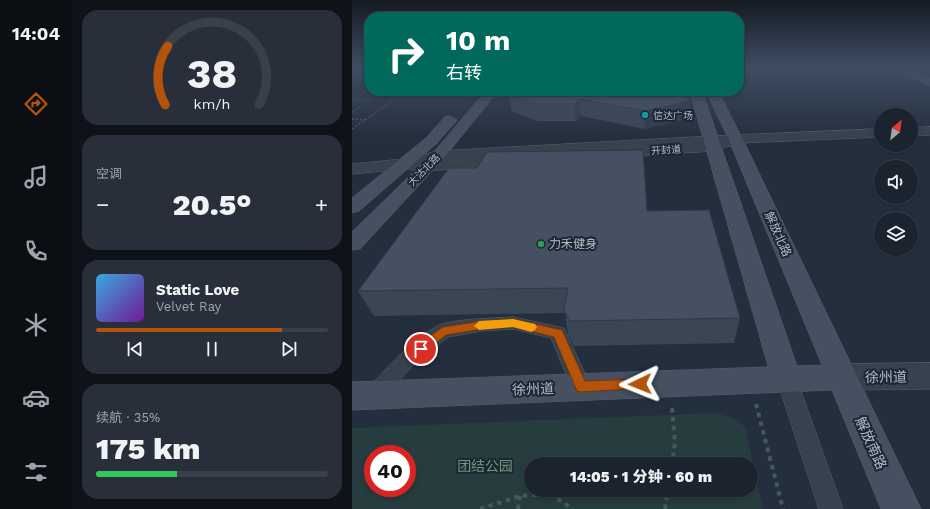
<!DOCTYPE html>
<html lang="zh">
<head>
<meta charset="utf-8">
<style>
	:root { --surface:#1b232e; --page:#282f3a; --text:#f1f3f6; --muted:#a0a4aa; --line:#39404a; --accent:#b45309 }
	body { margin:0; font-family:"Work Sans","Noto Sans SC",sans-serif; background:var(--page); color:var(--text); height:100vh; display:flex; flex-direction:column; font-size:15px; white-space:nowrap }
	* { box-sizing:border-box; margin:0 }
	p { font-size:13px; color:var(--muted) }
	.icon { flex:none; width:22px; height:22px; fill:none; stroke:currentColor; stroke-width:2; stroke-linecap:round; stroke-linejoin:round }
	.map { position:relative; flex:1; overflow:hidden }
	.side { display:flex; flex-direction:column; gap:10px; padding:10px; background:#0f1319; width:280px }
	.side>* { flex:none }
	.top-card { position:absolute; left:12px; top:12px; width:380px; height:84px; border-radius:16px; box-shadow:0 2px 6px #0003,0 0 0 1px var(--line); background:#00695c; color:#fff; overflow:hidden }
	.needle { width:26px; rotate:29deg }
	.tools { position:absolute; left:522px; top:108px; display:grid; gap:8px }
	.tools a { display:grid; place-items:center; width:44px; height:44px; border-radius:50%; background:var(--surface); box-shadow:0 2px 6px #0003,0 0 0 1px var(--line); font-size:20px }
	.speed { position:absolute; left:12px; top:445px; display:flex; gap:8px; font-size:20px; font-weight:700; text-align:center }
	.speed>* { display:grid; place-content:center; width:52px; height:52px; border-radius:50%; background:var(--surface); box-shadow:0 2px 6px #0003,0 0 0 1px var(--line); line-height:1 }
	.speed .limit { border:6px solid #d22; background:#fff; color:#111 }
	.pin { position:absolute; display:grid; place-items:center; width:34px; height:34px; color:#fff; margin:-17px; border:2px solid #fff; border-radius:50%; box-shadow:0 1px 4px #0007 }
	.me { position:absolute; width:44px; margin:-22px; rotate:268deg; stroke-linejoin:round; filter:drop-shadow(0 0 3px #0008) }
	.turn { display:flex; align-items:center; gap:14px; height:84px; padding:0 16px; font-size:18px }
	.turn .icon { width:52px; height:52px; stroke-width:2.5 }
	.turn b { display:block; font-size:28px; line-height:34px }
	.big { font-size:30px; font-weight:800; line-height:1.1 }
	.side .widget { flex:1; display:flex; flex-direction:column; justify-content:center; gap:6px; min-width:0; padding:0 14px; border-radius:16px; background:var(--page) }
	.side .dial { align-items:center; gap:0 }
	.dial svg { height:104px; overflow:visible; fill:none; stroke:var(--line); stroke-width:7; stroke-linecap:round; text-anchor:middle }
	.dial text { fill:var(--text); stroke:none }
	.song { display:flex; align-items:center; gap:12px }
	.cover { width:48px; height:48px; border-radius:6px; background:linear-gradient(135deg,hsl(200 70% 55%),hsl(280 70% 35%)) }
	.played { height:4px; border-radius:2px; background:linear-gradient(90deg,var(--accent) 80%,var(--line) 80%) }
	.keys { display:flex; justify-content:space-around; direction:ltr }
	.heat { display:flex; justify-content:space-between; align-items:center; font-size:22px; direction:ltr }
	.charge { height:6px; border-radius:3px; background:linear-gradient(90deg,#34c759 35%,var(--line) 0) }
	.trip { position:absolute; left:172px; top:457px; width:234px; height:40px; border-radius:20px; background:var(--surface); box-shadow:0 2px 6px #0003,0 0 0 1px var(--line); font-weight:800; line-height:40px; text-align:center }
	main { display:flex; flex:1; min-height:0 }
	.tabs { display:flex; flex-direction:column; width:72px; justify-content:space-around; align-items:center; background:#0b0e12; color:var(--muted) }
	.tabs .icon { width:28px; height:28px }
	.tabs .selected { color:var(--accent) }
	.tabs b { font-size:18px; color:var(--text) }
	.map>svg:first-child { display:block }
	.green { fill:#263c3f; fill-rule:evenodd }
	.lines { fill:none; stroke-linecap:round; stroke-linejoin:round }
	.lane-casing { stroke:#565f6c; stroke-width:1 }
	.street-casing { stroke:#565f6c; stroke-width:1 }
	.secondary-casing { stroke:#565f6c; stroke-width:1 }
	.path-far2 { stroke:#44595c; stroke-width:1; stroke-dasharray:1.5 1.5; stroke-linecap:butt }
	.path-far1 { stroke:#44595c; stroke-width:1.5; stroke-dasharray:2 2; stroke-linecap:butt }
	.path { stroke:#44595c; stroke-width:4; stroke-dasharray:4.5 4.5; stroke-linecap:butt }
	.lane { fill:#38414e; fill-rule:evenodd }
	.street { fill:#38414e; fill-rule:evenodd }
	.secondary { fill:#465061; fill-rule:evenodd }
	.wall { fill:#3b4654 }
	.shaded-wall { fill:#303945 }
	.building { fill:#455162; stroke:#303945 }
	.route { fill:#b45309; stroke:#753606 }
	.slow { fill:#f59e0b }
	.culture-dot { fill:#0f9aa8; stroke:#1d2633; stroke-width:1.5 }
	.leisure-dot { fill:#2e9e5b; stroke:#1d2633; stroke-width:1.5 }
	.labels { text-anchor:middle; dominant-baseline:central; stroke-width:4; stroke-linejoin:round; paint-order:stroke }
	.far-poi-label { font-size:10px; fill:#b4bcc9; stroke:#1d2633; text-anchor:start }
	.far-street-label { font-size:10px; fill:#b4bcc9; stroke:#1d2633 }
	.street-label { font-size:12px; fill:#b4bcc9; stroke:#1d2633 }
	.poi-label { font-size:12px; fill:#b4bcc9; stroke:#1d2633; text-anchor:start }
	.near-street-label { font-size:14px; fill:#b4bcc9; stroke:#1d2633 }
	.near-park-label { font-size:14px; fill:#6b9a76; stroke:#1d2633 }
</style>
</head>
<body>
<main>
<nav class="tabs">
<b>14:04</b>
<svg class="icon selected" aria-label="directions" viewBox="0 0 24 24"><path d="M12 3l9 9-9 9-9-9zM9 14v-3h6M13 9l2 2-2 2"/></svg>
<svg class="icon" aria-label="music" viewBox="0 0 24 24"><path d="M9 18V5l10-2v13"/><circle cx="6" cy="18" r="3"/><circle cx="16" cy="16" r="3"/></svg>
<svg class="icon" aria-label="phone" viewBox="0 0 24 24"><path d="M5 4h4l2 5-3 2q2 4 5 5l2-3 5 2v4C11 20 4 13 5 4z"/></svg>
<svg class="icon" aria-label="climate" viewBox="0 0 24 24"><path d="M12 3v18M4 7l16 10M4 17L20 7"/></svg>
<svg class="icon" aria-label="car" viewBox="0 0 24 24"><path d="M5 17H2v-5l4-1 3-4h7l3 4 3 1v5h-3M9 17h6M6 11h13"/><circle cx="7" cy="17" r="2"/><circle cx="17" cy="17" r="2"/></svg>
<svg class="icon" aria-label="filters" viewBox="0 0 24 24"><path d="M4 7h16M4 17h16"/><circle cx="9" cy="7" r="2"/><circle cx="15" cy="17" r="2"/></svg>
</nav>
<section class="side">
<div class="widget dial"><svg viewBox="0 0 100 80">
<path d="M14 69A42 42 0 1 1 86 69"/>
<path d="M14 69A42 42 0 0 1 16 24" stroke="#b45309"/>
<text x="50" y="56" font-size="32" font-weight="700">38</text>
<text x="50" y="72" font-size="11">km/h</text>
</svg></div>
<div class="widget"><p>空调</p>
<div class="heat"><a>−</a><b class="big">20.5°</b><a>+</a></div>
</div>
<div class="widget">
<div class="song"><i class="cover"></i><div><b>Static Love</b><p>Velvet Ray</p></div></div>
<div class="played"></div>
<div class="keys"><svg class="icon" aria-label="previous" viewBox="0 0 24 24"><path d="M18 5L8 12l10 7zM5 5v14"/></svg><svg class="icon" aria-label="pause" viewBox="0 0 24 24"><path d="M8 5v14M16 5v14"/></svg><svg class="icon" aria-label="next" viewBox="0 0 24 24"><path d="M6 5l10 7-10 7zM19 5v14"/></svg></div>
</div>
<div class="widget"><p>续航 · 35%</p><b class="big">175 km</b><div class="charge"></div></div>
</section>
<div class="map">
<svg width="578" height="509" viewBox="0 0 578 509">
	<rect width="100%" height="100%" fill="#242f3e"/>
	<path class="green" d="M 365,413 L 382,419 L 393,427 L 411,509 L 0,509 L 0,428 ZM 21,454 L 55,454 L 55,488 L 21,488 ZM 179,464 L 399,464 L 399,490 L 179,490 Z"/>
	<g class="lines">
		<defs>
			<g id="lane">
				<path d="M 161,317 L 212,328 L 239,387 L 236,393 L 229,396 L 222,393 L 199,338 L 161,329 L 130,331 L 96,337 L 64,362 L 30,400 L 23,403 L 16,400 L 13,394 L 16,388 C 35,368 61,339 85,326 C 98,319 144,318 161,317 Z"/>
				<polygon points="435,372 442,374 445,380 491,509 467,509 425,380 428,374"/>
			</g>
			<g id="street">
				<polygon points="578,127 578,135 559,136 559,128"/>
				<polygon points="529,129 529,137 389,143 360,151 262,158 257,156 254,153 256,150 165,156 167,159 165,162 159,164 77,171 51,169 0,174 0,164 51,159 86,151 359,136"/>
				<polygon points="578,363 578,389 489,390 478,386 474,377 478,368 489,364"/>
			</g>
			<g id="secondary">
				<polygon points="534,67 548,67 578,78 578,85"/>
				<polygon points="134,91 146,91 91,159 8,249 0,250 0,232 81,153"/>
				<polygon points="338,91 350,91 445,366 470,365 377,140 354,91 366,91 391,140 569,509 529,509 480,390 0,410 0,382 416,367"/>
				<polygon points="98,116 105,120 84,144 7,211 0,213 0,198 74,138 93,117"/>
			</g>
		</defs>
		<use href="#lane" class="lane-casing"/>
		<use href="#street" class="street-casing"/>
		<use href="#secondary" class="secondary-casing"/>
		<g class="path-far2">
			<polyline points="0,77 6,74"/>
			<polyline points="0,99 17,89"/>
			<polyline points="0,100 111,100"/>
			<polyline points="34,105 55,91"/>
		</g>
		<g class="path-far1">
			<polyline points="0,112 8,107"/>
			<polyline points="0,119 13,120"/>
			<polyline points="0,129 36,104"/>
		</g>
		<g class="path">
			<polyline points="404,404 431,509"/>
			<polyline points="320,408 323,443 320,464"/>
			<polyline points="128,509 168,496 198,494 221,509"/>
			<polyline points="166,509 168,496"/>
			<polyline points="313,509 316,490"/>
		</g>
		<use href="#lane" class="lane"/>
		<use href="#street" class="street"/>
		<use href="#secondary" class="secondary"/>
	</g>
	<g class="wall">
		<polygon points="330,91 337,118 293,129 229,116 224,121 185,121 160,111 156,94"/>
		<polygon points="295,211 388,318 382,343 222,346 216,334 213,313 22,316 6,291"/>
	</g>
	<g class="shaded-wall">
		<polygon points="227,99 229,116 224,121 222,104"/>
		<polygon points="338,101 337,118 293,129 293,111"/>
	</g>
	<g class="building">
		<polygon points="159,91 330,91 338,101 293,111 227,99 222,104 182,104 156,94"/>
		<polygon points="291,150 295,211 357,210 388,318 218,321 212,309 216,288 6,291 97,168 125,168 135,152"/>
	</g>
	<linearGradient id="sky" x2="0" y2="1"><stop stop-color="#141a22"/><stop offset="0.49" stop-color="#3f4d63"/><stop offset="1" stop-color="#3f4d63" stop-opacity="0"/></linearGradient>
	<rect width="578" height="138" fill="url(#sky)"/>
	<polygon class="route" points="161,319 210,330 233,381 288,379 293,381 294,384 293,388 229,392 225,391 202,337 161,327 130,329 94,335 73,352 65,352 63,349 65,345 91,327 130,321"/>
	<polygon class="slow" points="161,319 183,324 185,327 183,330 179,332 161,327 127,330 122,326 127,321"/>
	<circle class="culture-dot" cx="293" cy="115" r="4"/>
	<circle class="leisure-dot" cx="189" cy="244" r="4"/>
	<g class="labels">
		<g class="far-poi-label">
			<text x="301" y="115">信达广场</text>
		</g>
		<g class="far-street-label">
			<text transform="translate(314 150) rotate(-4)">开封道</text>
			<text transform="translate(72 170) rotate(-46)">大沽北路</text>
		</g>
		<g class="street-label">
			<text transform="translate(426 234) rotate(66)">解放北路</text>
		</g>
		<g class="poi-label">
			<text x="197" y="244">力禾健身</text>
		</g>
		<g class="near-street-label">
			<text transform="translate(534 377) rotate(-1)">徐州道</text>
			<text transform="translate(181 389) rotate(-2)">徐州道</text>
			<text transform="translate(519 443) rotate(66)">解放南路</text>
		</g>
		<g class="near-park-label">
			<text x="133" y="466">团结公园</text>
		</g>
	</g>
</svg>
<div class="tools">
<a><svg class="needle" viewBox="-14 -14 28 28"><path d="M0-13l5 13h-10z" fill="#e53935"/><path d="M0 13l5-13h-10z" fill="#a0a4aa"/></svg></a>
<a><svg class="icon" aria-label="sound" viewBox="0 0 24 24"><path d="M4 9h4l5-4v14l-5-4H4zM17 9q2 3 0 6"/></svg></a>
<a><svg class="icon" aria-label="layers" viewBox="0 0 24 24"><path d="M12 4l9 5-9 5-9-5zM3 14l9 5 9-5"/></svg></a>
</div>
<div class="speed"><div class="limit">40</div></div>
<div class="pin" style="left:69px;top:349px;background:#d93025"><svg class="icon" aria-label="arrive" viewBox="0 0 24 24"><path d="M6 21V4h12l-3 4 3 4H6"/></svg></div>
<svg class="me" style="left:288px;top:384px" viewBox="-20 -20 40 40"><path d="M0-17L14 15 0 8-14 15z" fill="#b45309" stroke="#fff" stroke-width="4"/></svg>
<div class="trip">14:05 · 1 分钟 · 60 m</div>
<div class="top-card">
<div class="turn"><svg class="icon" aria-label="right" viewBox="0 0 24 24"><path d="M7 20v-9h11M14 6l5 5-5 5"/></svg><div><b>10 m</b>右转</div></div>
</div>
</div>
</main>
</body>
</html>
